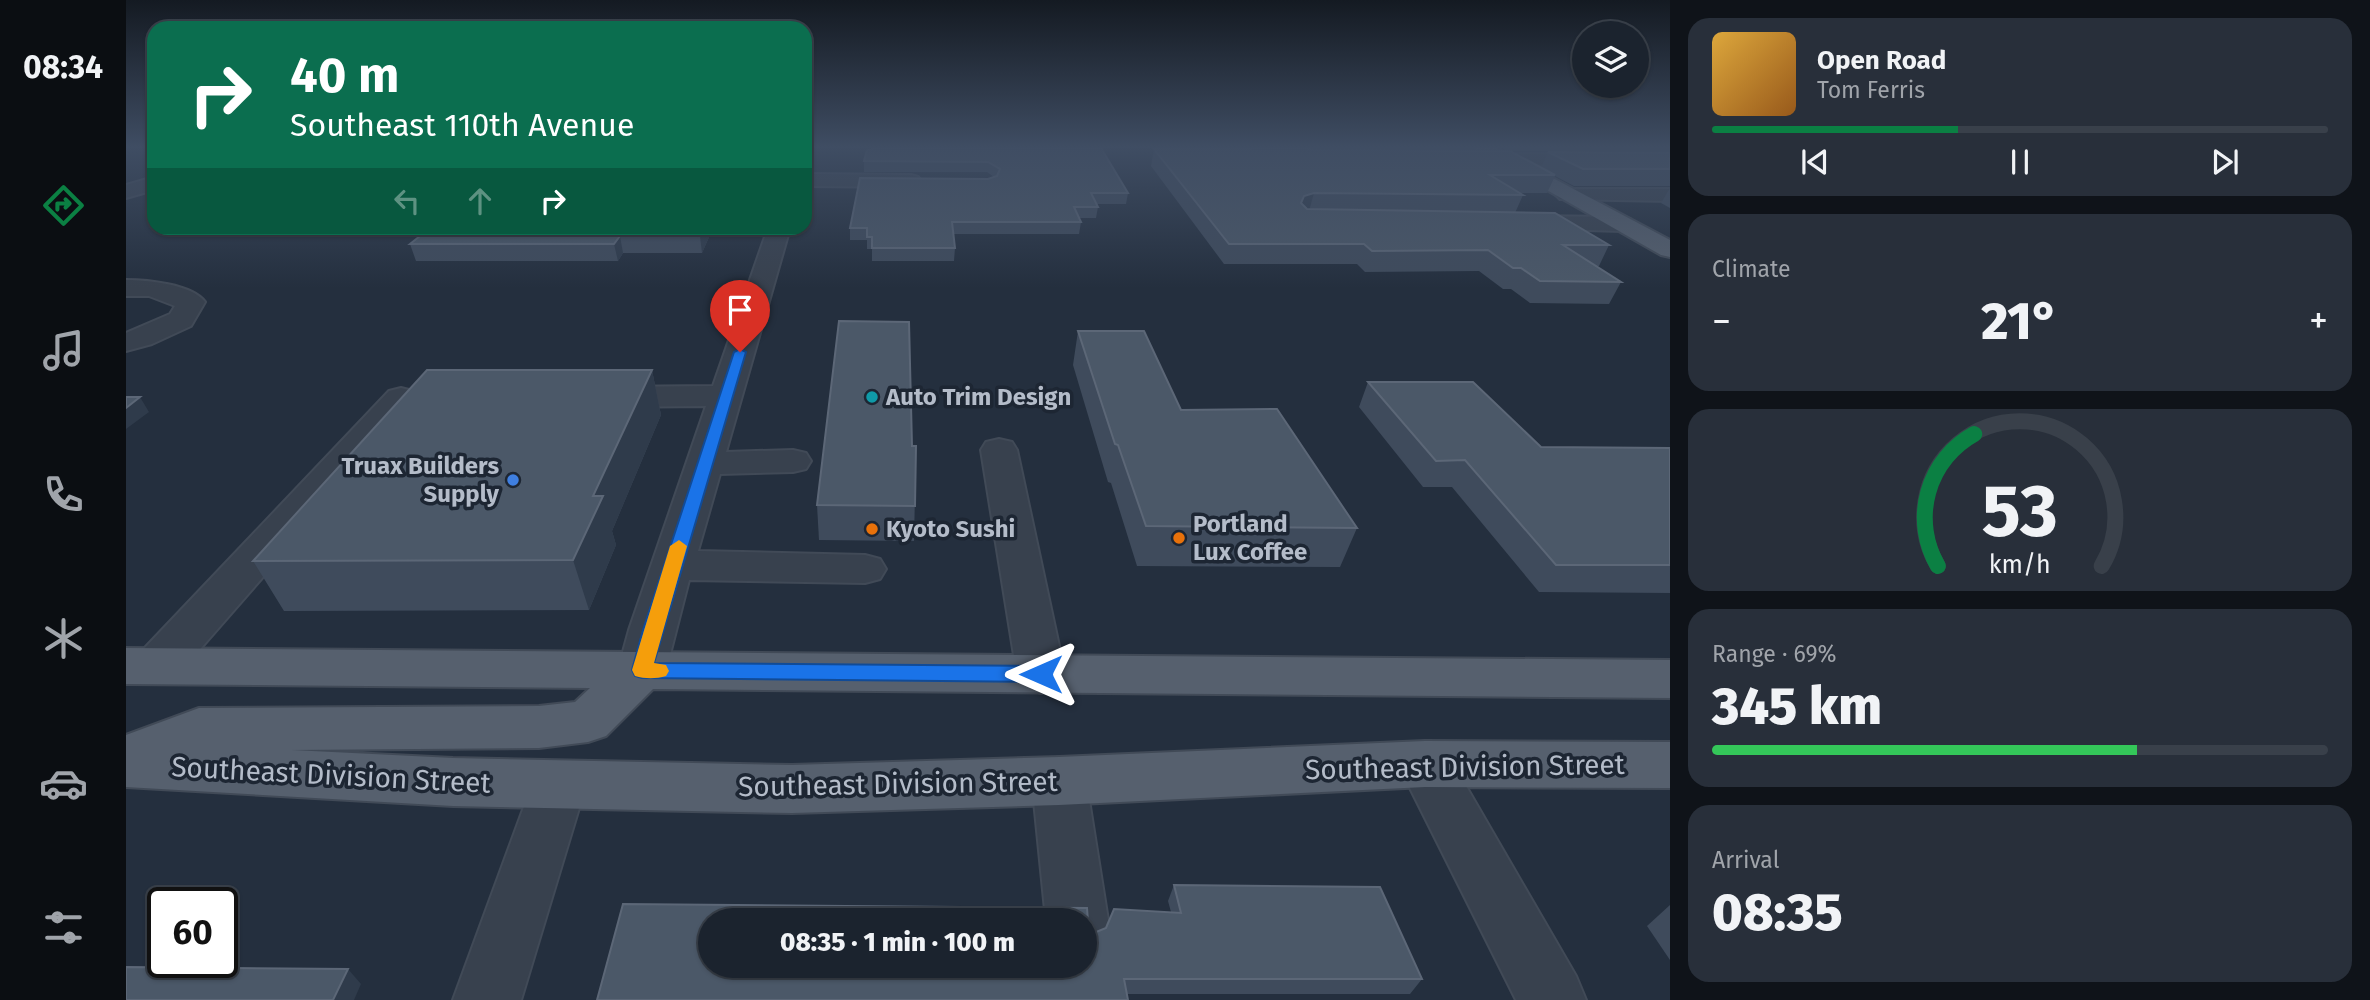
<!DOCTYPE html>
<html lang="en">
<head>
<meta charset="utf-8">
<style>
	:root { --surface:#1b232e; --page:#282f3a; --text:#f1f3f6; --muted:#a0a4aa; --line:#39404a; --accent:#0b8043 }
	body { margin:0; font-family:"Fira Sans",sans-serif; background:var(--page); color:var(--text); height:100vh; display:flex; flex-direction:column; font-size:26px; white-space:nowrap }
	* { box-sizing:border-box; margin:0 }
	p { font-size:23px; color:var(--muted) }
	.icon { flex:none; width:38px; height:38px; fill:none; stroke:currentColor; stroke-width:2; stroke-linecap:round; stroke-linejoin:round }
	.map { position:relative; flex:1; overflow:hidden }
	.details { display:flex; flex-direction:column; gap:18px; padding:18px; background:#0f1319; width:700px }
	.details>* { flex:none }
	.guide { position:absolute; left:21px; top:21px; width:665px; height:214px; border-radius:21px; box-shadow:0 2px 5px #0004,0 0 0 2px var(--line); background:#0b6e4f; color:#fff; overflow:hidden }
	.fabs { position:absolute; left:1446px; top:21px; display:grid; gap:14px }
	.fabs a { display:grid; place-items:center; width:77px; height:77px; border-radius:50%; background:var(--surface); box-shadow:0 2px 5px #0004,0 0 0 2px var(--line); font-size:35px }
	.speed { position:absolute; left:21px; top:887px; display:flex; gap:14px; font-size:35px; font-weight:700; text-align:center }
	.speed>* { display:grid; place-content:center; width:91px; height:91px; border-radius:50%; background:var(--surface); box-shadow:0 2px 5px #0004,0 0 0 2px var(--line); line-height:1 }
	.speed .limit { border:4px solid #111; border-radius:10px; background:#fff; color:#111 }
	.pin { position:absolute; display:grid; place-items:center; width:60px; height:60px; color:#fff; margin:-72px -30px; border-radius:50% 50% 50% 0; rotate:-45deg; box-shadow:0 0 7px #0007 }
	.pin .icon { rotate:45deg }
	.me { position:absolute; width:77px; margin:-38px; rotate:270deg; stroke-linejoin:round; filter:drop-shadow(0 0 5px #0008) }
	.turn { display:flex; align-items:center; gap:24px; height:147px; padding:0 28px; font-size:32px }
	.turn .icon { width:91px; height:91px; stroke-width:2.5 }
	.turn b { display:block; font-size:49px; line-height:60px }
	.lanes { display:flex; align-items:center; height:66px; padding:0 28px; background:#0003; justify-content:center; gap:35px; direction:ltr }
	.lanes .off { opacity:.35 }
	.big { font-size:52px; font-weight:800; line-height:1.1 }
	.details .tile { flex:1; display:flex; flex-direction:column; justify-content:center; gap:10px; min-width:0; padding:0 24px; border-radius:21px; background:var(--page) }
	.details .dial { align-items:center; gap:0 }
	.dial svg { height:182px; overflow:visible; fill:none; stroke:var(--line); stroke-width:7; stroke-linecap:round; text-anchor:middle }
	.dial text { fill:var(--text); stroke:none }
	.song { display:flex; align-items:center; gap:21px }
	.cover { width:84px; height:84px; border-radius:10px; background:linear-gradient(135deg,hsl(40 70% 55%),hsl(30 70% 35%)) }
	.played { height:7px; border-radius:4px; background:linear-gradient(90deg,var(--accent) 40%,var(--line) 40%) }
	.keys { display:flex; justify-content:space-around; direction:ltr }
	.heat { display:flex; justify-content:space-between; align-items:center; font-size:38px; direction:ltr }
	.charge { height:10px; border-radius:5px; background:linear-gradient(90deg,#34c759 69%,var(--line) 0) }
	.trip { position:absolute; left:572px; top:908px; width:399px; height:70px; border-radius:35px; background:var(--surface); box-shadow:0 2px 5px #0004,0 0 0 2px var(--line); font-weight:800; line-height:70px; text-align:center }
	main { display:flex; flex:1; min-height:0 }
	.dock { display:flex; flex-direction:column; width:126px; justify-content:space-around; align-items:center; background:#0b0e12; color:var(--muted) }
	.dock .icon { width:49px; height:49px }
	.dock .current { color:var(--accent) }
	.dock b { font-size:32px; color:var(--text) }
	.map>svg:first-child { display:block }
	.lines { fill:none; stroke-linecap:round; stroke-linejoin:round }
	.minor-casing { stroke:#414a57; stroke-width:4 }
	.major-casing { stroke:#414a57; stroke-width:4 }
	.minor { fill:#38414e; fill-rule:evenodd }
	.major { fill:#56606e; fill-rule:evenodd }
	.wall { fill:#3f4b5c }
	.shaded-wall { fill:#2f3b4b }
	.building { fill:#4b5868; stroke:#5c6777; stroke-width:2; fill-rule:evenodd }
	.route { fill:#1a73e8; stroke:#114b97; stroke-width:2 }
	.slow { fill:#f59e0b }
	.culture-dot { fill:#0f9aa8; stroke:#1d2633; stroke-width:2.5 }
	.shop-dot { fill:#3f7fe0; stroke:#1d2633; stroke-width:2.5 }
	.food-dot { fill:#e8710a; stroke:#1d2633; stroke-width:2.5 }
	.labels { text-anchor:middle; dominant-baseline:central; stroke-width:7; stroke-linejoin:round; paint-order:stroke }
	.poi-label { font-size:24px; font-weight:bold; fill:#b4bcc9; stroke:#1d2633; text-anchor:start }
	.near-street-label { font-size:28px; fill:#b4bcc9; stroke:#1d2633 }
</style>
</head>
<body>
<main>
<nav class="dock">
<b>08:34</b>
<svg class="icon current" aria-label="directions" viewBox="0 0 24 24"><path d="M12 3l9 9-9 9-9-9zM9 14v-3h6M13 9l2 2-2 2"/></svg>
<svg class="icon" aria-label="music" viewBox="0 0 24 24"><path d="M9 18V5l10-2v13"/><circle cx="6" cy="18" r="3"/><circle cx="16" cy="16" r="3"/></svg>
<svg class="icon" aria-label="phone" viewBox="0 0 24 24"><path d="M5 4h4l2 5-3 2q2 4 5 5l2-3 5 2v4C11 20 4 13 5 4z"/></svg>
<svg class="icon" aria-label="climate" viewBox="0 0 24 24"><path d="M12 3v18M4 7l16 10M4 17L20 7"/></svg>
<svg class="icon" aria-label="car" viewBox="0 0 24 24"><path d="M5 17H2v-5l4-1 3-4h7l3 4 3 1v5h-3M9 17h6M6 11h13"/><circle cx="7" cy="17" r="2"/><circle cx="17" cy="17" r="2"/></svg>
<svg class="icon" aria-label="filters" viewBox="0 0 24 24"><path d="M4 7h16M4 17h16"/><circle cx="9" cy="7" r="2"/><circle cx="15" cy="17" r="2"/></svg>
</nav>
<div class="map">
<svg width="1544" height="1000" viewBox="0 0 1544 1000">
	<rect width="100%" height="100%" fill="#242f3e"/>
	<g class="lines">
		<defs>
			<g id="minor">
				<polygon points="1378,154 1544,155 1544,167 1371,164 1368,160"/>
				<polygon points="679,174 785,175 792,177 795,181 792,185 785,187 679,186"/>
				<polygon points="28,177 28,190 0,198 0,185"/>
				<polygon points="1441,189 1544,189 1544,201 1434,199 1430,195 1434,191"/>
				<polygon points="1395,216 1496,217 1504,219 1507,224 1504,229 1496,231 1387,228 1384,223 1387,218"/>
				<polygon points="642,228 664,228 600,452 667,450 680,453 685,461 680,469 667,472 594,474 572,551 739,555 754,559 760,569 754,579 739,583 563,580 540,670 533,683 516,689 499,683 492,670 503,630 580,406 480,407 468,404 464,397 468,390 480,387 587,386"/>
				<path d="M 0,280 C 20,280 66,284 79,302 L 65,326 L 26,344 L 0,351 L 0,333 L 44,314 L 49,306 L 23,296 L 0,296 Z"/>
				<polygon points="275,388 287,391 291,398 287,405 48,679 31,684 14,679 7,666 14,653 263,391"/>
				<polygon points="873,439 886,442 891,450 939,674 932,687 915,693 898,687 891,674 855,450 860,442"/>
				<polygon points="1299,741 1318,748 1450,976 1460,1000 1390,1000 1272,764 1280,748"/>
				<polygon points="933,757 952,764 960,781 982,920 973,942 959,948 959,920 920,920 906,781 914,764"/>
				<polygon points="433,761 452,768 460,785 395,1000 327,1000 406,785 414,768"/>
			</g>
			<g id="major">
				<polygon points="1347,148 1370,148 1544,240 1544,257 1535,255"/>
				<polygon points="0,648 1544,660 1544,698 527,689 480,736 462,742 413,748 166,750 327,758 666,765 933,757 1299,741 1544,742 1544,788 1299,787 933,805 666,813 327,806 0,787 0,735 73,708 413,706 449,702 464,688 0,684"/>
			</g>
		</defs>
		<use href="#minor" class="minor-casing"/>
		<use href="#major" class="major-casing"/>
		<use href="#minor" class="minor"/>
		<use href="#major" class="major"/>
	</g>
	<g class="wall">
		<polygon points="975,148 1002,193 1000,204 970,204 972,207 970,218 953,218 955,222 953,234 827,234 829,248 828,261 746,261 746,249 741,249 741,240 724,240 724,228 868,177 861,172 738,172 738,161"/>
		<polygon points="1103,148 1348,148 1347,151 1415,168 1422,152 1544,153 1544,186 1448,186 1429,176 1421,193 1395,193 1397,195 1389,213 1483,245 1473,266 1469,266 1495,282 1483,304 1404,303 1385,289 1377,289 1353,271 1239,272 1231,264 1098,264 1025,166 1028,149 1104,149"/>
		<polygon points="1375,148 1544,148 1544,152 1381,151"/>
		<polygon points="1544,188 1544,208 1535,203"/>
		<polygon points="304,228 587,228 576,253 497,253 492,261 290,261 284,244"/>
		<polygon points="952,331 1055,410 1231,528 1214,567 1011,566 985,483 982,482 947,365"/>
		<polygon points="526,370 535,415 486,531 490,545 463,610 158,611 127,561"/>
		<polygon points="1242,382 1415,447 1544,448 1544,593 1413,592 1326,487 1297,487 1233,407"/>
		<polygon points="786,446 790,446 788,541 693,540 691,505"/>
		<polygon points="1048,885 1296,979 1284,994 1001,994 963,935 1045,912 1042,901"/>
		<polygon points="1544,905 1544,960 1521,926"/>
	</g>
	<g class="shaded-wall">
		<polygon points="1188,193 1183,211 1170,222 1178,196"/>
		<polygon points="578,228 587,228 576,253 574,236"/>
		<polygon points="494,236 497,253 492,261 488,244"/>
		<polygon points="526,370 535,415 486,531 490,545 463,610 447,560 467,496"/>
		<polygon points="14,397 23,412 0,429 0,408"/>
		<polygon points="222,969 235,984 228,1000 207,1000"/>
	</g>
	<g class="building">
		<polygon points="746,148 975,148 1002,193 965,193 972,207 948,207 955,222 826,222 829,248 746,248 746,237 741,237 741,228 724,228 734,178 862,179 871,176 874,169 862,162 738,161 741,150 746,150"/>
		<polygon points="1124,148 1179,148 1185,150 1384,151 1429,175 1364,175 1397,195 1188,193 1178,196 1175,203 1181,209 1429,213 1483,245 1437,245 1495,282 1414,281 1395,268 1387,268 1362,250 1246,251 1238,244 1103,244 1028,149 1125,149"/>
		<polygon points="1422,152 1544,153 1544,169 1457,169"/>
		<polygon points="304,228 578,228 574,236 494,236 488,244 284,244"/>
		<polygon points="713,321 783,322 786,446 790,446 789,506 691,505"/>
		<polygon points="952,331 1018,331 1055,410 1151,409 1231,528 1020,526 992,445 989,444"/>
		<polygon points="301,370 526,370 467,496 477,496 447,560 127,561"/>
		<polygon points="1242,382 1347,382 1415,447 1544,448 1544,565 1430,565 1339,460 1310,461"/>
		<polygon points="0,397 14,397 0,408"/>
		<path d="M 1048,885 L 1254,887 L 1296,979 L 998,979 L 1002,1000 L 471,1000 L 497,904 L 961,908 L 963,935 L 980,928 L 988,909 L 1055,913 ZM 584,920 L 959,920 L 959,966 L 584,966 Z"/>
		<polygon points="0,967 222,969 207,1000 0,1000"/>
	</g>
	<linearGradient id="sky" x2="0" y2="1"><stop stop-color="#141a22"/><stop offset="0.51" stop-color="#3f4d63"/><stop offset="1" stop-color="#3f4d63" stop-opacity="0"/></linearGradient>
	<rect width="1544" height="288" fill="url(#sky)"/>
	<polygon class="route" points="614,349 620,352 528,663 915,666 923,668 925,674 923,679 915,682 516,678 509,676 506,670 517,630 608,352"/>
	<path class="slow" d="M 553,540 L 561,546 L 528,663 L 540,665 L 543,671 L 540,676 C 530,679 519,679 509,676 L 506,670 L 544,546 Z"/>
	<circle class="culture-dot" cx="746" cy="397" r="7"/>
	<circle class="shop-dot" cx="387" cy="480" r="7"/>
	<g class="food-dot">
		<circle cx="746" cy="529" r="7"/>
		<circle cx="1053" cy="538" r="7"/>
	</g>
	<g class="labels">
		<g class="poi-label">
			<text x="760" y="397">Auto Trim Design</text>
			<text x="373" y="466" text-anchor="end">Truax Builders<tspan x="373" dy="28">Supply</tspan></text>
			<text x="1067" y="524">Portland<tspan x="1067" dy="28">Lux Coffee</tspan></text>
			<text x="760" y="529">Kyoto Sushi</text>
		</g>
		<g class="near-street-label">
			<text transform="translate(1339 767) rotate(-1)">Southeast Division Street</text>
			<text transform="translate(205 775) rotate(3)">Southeast Division Street</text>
			<text transform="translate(772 784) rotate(-1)">Southeast Division Street</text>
		</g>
	</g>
</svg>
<div class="fabs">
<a><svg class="icon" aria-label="layers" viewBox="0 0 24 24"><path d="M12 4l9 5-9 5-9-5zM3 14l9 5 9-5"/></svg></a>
</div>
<div class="speed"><div class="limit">60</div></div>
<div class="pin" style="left:614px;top:352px;background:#d93025"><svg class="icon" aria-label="arrive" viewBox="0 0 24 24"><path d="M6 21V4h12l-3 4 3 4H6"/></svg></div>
<svg class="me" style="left:915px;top:674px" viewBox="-20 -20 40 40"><path d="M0-17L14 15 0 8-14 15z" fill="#1a73e8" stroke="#fff" stroke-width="4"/></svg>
<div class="trip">08:35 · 1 min · 100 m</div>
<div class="guide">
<div class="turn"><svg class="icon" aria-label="right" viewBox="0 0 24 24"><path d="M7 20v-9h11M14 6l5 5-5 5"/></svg><div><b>40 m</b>Southeast 110th Avenue</div></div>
<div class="lanes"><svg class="icon off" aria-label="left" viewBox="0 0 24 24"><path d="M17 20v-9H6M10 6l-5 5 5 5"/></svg><svg class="icon off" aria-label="ahead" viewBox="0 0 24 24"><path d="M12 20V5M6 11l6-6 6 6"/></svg><svg class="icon" aria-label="right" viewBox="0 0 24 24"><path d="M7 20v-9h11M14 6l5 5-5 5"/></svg></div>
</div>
</div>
<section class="details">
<div class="tile">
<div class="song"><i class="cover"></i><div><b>Open Road</b><p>Tom Ferris</p></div></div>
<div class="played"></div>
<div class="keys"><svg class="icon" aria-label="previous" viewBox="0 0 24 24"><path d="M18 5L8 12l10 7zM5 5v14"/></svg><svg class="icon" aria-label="pause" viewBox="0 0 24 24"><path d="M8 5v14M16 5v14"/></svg><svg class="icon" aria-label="next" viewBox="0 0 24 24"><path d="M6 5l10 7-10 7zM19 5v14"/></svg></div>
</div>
<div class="tile"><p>Climate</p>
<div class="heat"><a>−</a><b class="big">21°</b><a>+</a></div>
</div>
<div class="tile dial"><svg viewBox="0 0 100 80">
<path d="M14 69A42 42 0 1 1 86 69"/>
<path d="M14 69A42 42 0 0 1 30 11" stroke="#0b8043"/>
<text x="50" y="56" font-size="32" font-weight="700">53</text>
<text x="50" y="72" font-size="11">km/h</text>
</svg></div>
<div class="tile"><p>Range · 69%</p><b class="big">345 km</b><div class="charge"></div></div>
<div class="tile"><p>Arrival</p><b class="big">08:35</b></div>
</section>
</main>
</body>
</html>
